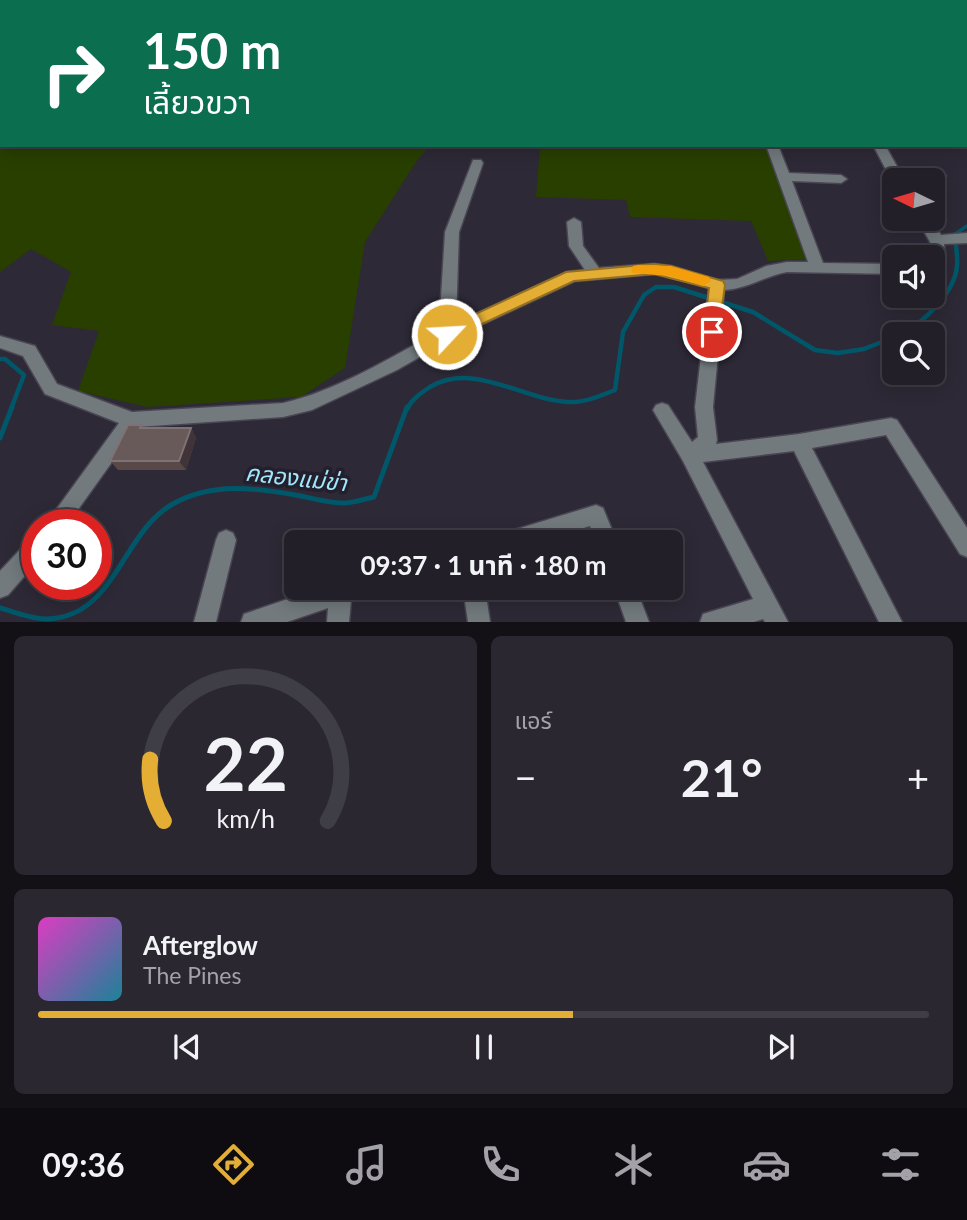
<!DOCTYPE html>
<html lang="th">
<head>
<meta charset="utf-8">
<style>
	:root { --surface:#221f28; --page:#2a2730; --text:#f1f3f6; --muted:#a2a2a8; --line:#3f3d45; --accent:#e4ae35 }
	body { margin:0; font-family:Lato,"Noto Sans Thai",sans-serif; background:var(--page); color:var(--text); height:100vh; display:flex; flex-direction:column; font-size:26px; white-space:nowrap }
	* { box-sizing:border-box; margin:0 }
	p { font-size:23px; color:var(--muted) }
	.icon { flex:none; width:38px; height:38px; fill:none; stroke:currentColor; stroke-width:2; stroke-linecap:round; stroke-linejoin:round }
	.map { position:relative; height:622px; overflow:hidden }
	.side { display:flex; flex-direction:column; gap:14px; padding:14px; background:#131116; flex:1 }
	.side>* { flex:none }
	.hud { position:absolute; left:0px; top:0px; width:968px; height:147px; box-shadow:0 4px 18px #0003,0 0 0 2px var(--line); background:#0b6e4f; color:#fff; overflow:hidden }
	.needle { width:46px; rotate:275deg }
	.controls { position:absolute; left:882px; top:168px; display:grid; gap:14px }
	.controls a { display:grid; place-items:center; width:63px; height:63px; border-radius:10px; background:var(--surface); box-shadow:0 4px 18px #0003,0 0 0 2px var(--line); font-size:35px }
	.speed { position:absolute; left:21px; top:509px; display:flex; gap:14px; font-size:35px; font-weight:700; text-align:center }
	.speed>* { display:grid; place-content:center; width:91px; height:91px; border-radius:50%; background:var(--surface); box-shadow:0 4px 18px #0003,0 0 0 2px var(--line); line-height:1 }
	.speed .limit { border:10px solid #d22; background:#fff; color:#111 }
	.pin { position:absolute; display:grid; place-items:center; width:60px; height:60px; color:#fff; margin:-30px; border:4px solid #fff; border-radius:50%; box-shadow:0 2px 7px #0007 }
	.me { position:absolute; width:77px; margin:-38px; rotate:65deg; stroke-linejoin:round; filter:drop-shadow(0 0 5px #0008) }
	.turn { display:flex; align-items:center; gap:24px; height:147px; padding:0 28px; font-size:32px }
	.turn .icon { width:91px; height:91px; stroke-width:2.5 }
	.turn b { display:block; font-size:49px; line-height:60px }
	.big { font-size:52px; font-weight:700; line-height:1.1 }
	.side .widget { flex:1; display:flex; flex-direction:column; justify-content:center; gap:10px; min-width:0; padding:0 24px; border-radius:10px; background:var(--page) }
	.side .dial { align-items:center; gap:0 }
	.dial svg { height:182px; overflow:visible; fill:none; stroke:var(--line); stroke-width:7; stroke-linecap:round; text-anchor:middle }
	.dial text { fill:var(--text); stroke:none }
	.song { display:flex; align-items:center; gap:21px }
	.cover { width:84px; height:84px; border-radius:10px; background:linear-gradient(135deg,hsl(310 70% 55%),hsl(190 70% 35%)) }
	.played { height:7px; border-radius:4px; background:linear-gradient(90deg,var(--accent) 60%,var(--line) 60%) }
	.keys { display:flex; justify-content:space-around; direction:ltr }
	.heat { display:flex; justify-content:space-between; align-items:center; font-size:38px; direction:ltr }
	.side .tiles { flex:1; display:grid; gap:14px; grid-template-columns:1fr 1fr }
	.widget:last-child { grid-column:span 2 }
	.trip { position:absolute; left:284px; top:530px; width:399px; height:70px; border-radius:10px; background:var(--surface); box-shadow:0 4px 18px #0003,0 0 0 2px var(--line); font-weight:700; line-height:70px; text-align:center }
	.dock { display:flex; height:112px; justify-content:space-around; align-items:center; background:#0e0c10; color:var(--muted) }
	.dock .icon { width:49px; height:49px }
	.dock .current { color:var(--accent) }
	.dock b { font-size:32px; color:var(--text) }
	.map>svg:first-child { display:block }
	.green { fill:#283f00 }
	.lines { fill:none; stroke-linecap:round; stroke-linejoin:round }
	.stream-far2 { stroke:#00576a; stroke-width:3.5 }
	.stream-far1 { stroke:#00576a; stroke-width:4.5 }
	.stream { stroke:#00576a; stroke-width:5 }
	.minor-casing { stroke:#494552; stroke-width:3 }
	.minor { fill:#727a7e; fill-rule:evenodd }
	.wall { fill:#584847 }
	.shaded-wall { fill:#403438 }
	.building { fill:#695a5a; stroke:#7f7274; stroke-width:2 }
	.route { fill:#e4ae35; stroke:#947122; stroke-width:2 }
	.slow { fill:#f59e0b }
	.labels { text-anchor:middle; dominant-baseline:central; stroke-width:7; stroke-linejoin:round; paint-order:stroke }
	.water-label { font-size:23px; font-style:italic; fill:#a2e8fd; stroke:#241f2c }
</style>
</head>
<body>
<div class="map">
<svg width="967" height="622" viewBox="0 0 967 622">
	<rect width="100%" height="100%" fill="#2d2936"/>
	<g class="green">
		<polygon points="0,0 601,0 611,2 2,2 2,145 430,145 416,162 365,242 345,368 301,397 147,407 78,391 99,331 52,325 71,272 31,249 0,272"/>
		<polygon points="540,145 767,147 810,259 768,261 751,221 630,217 626,200 536,197"/>
	</g>
	<g class="lines">
		<polyline class="stream-far2" points="955,240 955,234 967,226"/>
		<g class="stream-far1">
			<path d="M 902,334 C 924,322 955,292 957,266 C 958,257 956,247 955,238"/>
			<polyline points="0,359 5,359 24,375 11,409"/>
			<path d="M 407,409 C 412,399 421,393 430,387 C 474,361 523,400 568,402 C 584,403 600,396 615,390 L 623,332 L 644,295 L 656,287 L 674,287 L 753,312 L 815,350 L 838,353 L 864,349 L 894,337"/>
		</g>
		<g class="stream">
			<polyline points="0,438 12,407"/>
			<path d="M 0,608 C 15,612 31,619 47,619 C 115,617 121,535 171,505 C 212,481 257,488 301,496 C 314,499 329,503 343,503 C 353,503 364,499 374,497 L 407,407"/>
		</g>
		<defs>
			<g id="minor">
				<polygon points="638,0 646,0 637,2"/>
				<rect x="871" y="0" width="8" height="2"/>
				<polygon points="948,0 967,0 967,4 966,2 947,2"/>
				<rect x="966" y="72" width="1" height="9"/>
				<rect x="966" y="137" width="1" height="8"/>
				<path d="M 766,145 L 778,145 L 789,173 L 841,175 L 847,179 L 841,183 L 792,181 L 823,263 L 894,264 L 894,274 L 787,272 C 765,276 747,289 724,290 L 713,407 L 717,440 L 716,444 L 799,434 L 891,418 L 897,420 L 967,528 L 967,557 L 960,554 L 886,435 L 812,448 L 902,622 L 879,622 L 794,451 L 703,462 L 788,622 L 765,622 L 763,619 L 754,622 L 700,622 L 703,614 L 753,599 L 683,461 L 653,410 L 656,405 L 662,403 L 668,405 L 692,442 L 698,437 L 695,407 L 709,288 L 670,276 L 654,274 L 575,281 L 453,338 L 397,370 L 312,410 L 283,417 L 137,427 L 67,525 L 45,525 L 119,423 L 45,394 L 23,356 L 0,348 L 0,336 L 35,346 L 57,384 L 132,412 L 283,403 C 336,391 392,357 439,331 L 445,232 L 473,160 L 481,160 L 483,163 L 459,232 L 456,323 L 567,272 L 585,270 L 569,246 L 567,222 L 574,218 L 581,222 L 583,246 L 599,268 L 654,264 L 671,266 L 717,280 L 737,279 L 766,266 L 787,262 L 808,262 Z"/>
				<polygon points="873,145 885,145 899,170 940,172 946,176 940,180 903,178 904,180 894,180 893,183"/>
				<polygon points="917,219 931,219 941,235 967,233 967,243 944,244 945,255 938,272 933,273 930,242"/>
				<polygon points="596,505 603,508 617,542 597,542 590,526 538,542 497,542 500,535 507,532"/>
				<polygon points="226,530 233,533 236,540 216,622 194,622 216,540 219,533"/>
				<polygon points="37,536 37,562 8,595 0,598 0,571 30,539"/>
				<polygon points="320,588 364,588 361,596 351,600 349,622 327,622 328,608 287,622 241,622 244,614"/>
				<polygon points="463,588 485,588 490,622 468,622"/>
				<polygon points="614,588 636,588 649,622 626,622"/>
			</g>
		</defs>
		<use href="#minor" class="minor-casing"/>
		<use href="#minor" class="minor"/>
	</g>
	<g class="wall">
		<rect x="655" y="0" width="14" height="2"/>
		<polygon points="144,428 191,428 196,438 186,470 118,470 110,461"/>
	</g>
	<polygon class="shaded-wall" points="191,428 196,438 186,470 179,461"/>
	<g class="building">
		<rect x="841" y="0" width="19" height="2"/>
		<polygon points="889,0 931,0 943,2 889,2"/>
		<polygon points="128,425 141,425 140,428 191,428 179,461 110,461"/>
	</g>
	<polygon class="route" points="654,264 671,266 723,281 725,285 718,336 712,338 704,332 709,288 654,274 574,281 452,338 441,338 438,334 441,330 566,272"/>
	<polygon class="slow" points="638,265 671,266 709,277 711,281 703,286 670,276 633,273 631,270 633,266"/>
	<g class="labels">
		<g class="water-label">
			<text transform="translate(296 477) rotate(6)">คลองแม่ข่า</text>
		</g>
	</g>
</svg>
<div class="controls">
<a><svg class="needle" viewBox="-14 -14 28 28"><path d="M0-13l5 13h-10z" fill="#e53935"/><path d="M0 13l5-13h-10z" fill="#a2a2a8"/></svg></a>
<a><svg class="icon" aria-label="sound" viewBox="0 0 24 24"><path d="M4 9h4l5-4v14l-5-4H4zM17 9q2 3 0 6"/></svg></a>
<a><svg class="icon" aria-label="search" viewBox="0 0 24 24"><circle cx="10" cy="10" r="6"/><path d="M15 15l6 6"/></svg></a>
</div>
<div class="speed"><div class="limit">30</div></div>
<div class="pin" style="left:712px;top:332px;background:#d93025"><svg class="icon" aria-label="arrive" viewBox="0 0 24 24"><path d="M6 21V4h12l-3 4 3 4H6"/></svg></div>
<svg class="me" style="left:447px;top:334px" viewBox="-20 -20 40 40"><circle r="17" fill="#e4ae35" stroke="#fff" stroke-width="3"/><path d="M0-11L8 9 0 5-8 9z" fill="#fff"/></svg>
<div class="trip">09:37 · 1 นาที · 180 m</div>
<div class="hud">
<div class="turn"><svg class="icon" aria-label="right" viewBox="0 0 24 24"><path d="M7 20v-9h11M14 6l5 5-5 5"/></svg><div><b>150 m</b>เลี้ยวขวา</div></div>
</div>
</div>
<section class="side">
<div class="tiles">
<div class="widget dial"><svg viewBox="0 0 100 80">
<path d="M14 69A42 42 0 1 1 86 69"/>
<path d="M14 69A42 42 0 0 1 8 42" stroke="#e4ae35"/>
<text x="50" y="56" font-size="32" font-weight="700">22</text>
<text x="50" y="72" font-size="11">km/h</text>
</svg></div>
<div class="widget"><p>แอร์</p>
<div class="heat"><a>−</a><b class="big">21°</b><a>+</a></div>
</div>
<div class="widget">
<div class="song"><i class="cover"></i><div><b>Afterglow</b><p>The Pines</p></div></div>
<div class="played"></div>
<div class="keys"><svg class="icon" aria-label="previous" viewBox="0 0 24 24"><path d="M18 5L8 12l10 7zM5 5v14"/></svg><svg class="icon" aria-label="pause" viewBox="0 0 24 24"><path d="M8 5v14M16 5v14"/></svg><svg class="icon" aria-label="next" viewBox="0 0 24 24"><path d="M6 5l10 7-10 7zM19 5v14"/></svg></div>
</div>
</div>
</section>
<nav class="dock">
<b>09:36</b>
<svg class="icon current" aria-label="directions" viewBox="0 0 24 24"><path d="M12 3l9 9-9 9-9-9zM9 14v-3h6M13 9l2 2-2 2"/></svg>
<svg class="icon" aria-label="music" viewBox="0 0 24 24"><path d="M9 18V5l10-2v13"/><circle cx="6" cy="18" r="3"/><circle cx="16" cy="16" r="3"/></svg>
<svg class="icon" aria-label="phone" viewBox="0 0 24 24"><path d="M5 4h4l2 5-3 2q2 4 5 5l2-3 5 2v4C11 20 4 13 5 4z"/></svg>
<svg class="icon" aria-label="climate" viewBox="0 0 24 24"><path d="M12 3v18M4 7l16 10M4 17L20 7"/></svg>
<svg class="icon" aria-label="car" viewBox="0 0 24 24"><path d="M5 17H2v-5l4-1 3-4h7l3 4 3 1v5h-3M9 17h6M6 11h13"/><circle cx="7" cy="17" r="2"/><circle cx="17" cy="17" r="2"/></svg>
<svg class="icon" aria-label="filters" viewBox="0 0 24 24"><path d="M4 7h16M4 17h16"/><circle cx="9" cy="7" r="2"/><circle cx="15" cy="17" r="2"/></svg>
</nav>
</body>
</html>
